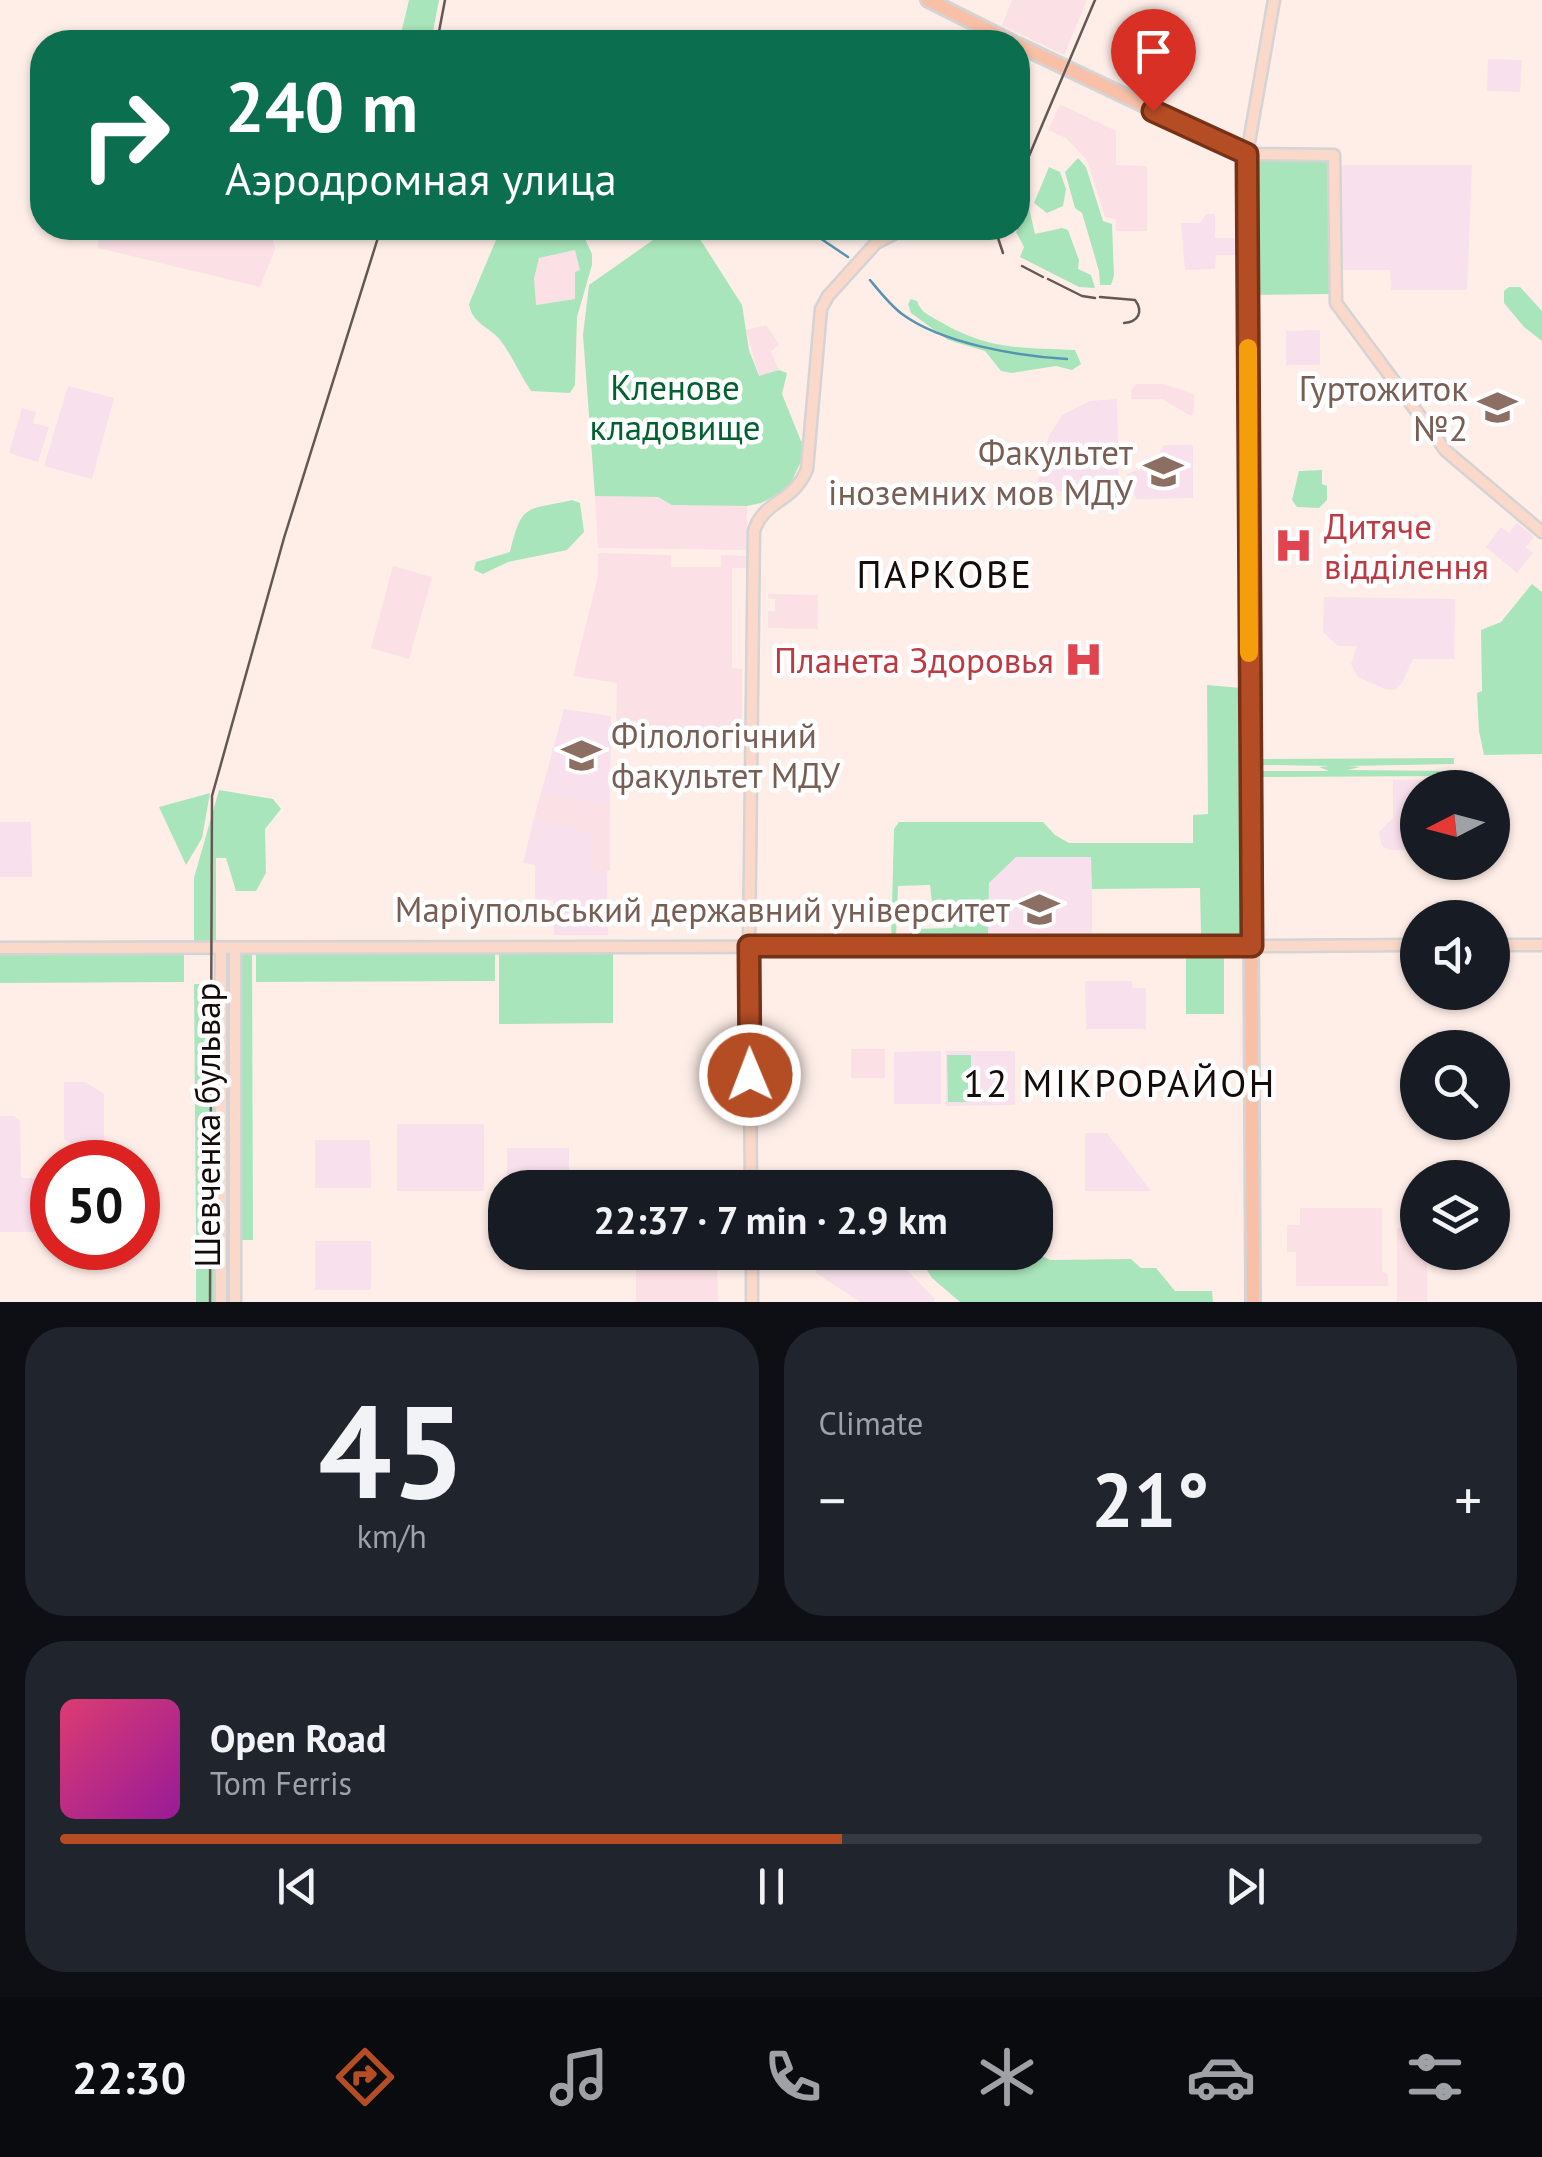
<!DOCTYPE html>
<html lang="en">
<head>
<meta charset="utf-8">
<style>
	:root { --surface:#171b24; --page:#20242c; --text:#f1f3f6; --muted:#9ea1a6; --line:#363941; --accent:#b44d24 }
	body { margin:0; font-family:"PT Sans",sans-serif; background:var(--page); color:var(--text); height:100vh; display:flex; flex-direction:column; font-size:38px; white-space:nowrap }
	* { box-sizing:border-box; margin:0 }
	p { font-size:32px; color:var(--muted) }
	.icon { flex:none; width:55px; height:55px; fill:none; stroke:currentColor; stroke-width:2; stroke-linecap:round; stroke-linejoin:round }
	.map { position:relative; height:1302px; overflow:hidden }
	.details { display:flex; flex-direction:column; gap:25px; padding:25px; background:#0d0f14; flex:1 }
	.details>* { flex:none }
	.top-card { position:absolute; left:30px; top:30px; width:1000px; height:210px; border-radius:40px; box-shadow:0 2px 8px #0004; background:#0b6e4f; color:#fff; overflow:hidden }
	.needle { width:65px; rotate:264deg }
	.fabs { position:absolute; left:1400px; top:770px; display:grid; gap:20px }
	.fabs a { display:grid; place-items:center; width:110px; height:110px; border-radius:50%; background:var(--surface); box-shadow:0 2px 8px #0004; font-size:50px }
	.speed { position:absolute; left:30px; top:1140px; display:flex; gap:20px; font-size:50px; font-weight:700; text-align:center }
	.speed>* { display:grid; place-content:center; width:130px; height:130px; border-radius:50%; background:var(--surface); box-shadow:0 2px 8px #0004; line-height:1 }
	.speed .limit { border:15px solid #d22; background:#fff; color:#111 }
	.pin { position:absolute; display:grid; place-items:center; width:85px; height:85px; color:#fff; margin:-102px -42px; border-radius:50% 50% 50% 0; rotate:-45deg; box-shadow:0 0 10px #0007 }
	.pin .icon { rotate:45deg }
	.me { position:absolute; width:110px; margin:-55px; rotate:359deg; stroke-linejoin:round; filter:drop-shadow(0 0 8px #0008) }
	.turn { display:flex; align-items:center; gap:35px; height:210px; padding:0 30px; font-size:45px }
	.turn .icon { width:130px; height:130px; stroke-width:2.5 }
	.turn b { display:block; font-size:70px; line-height:85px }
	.big { font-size:75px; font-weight:600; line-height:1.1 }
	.details .card { flex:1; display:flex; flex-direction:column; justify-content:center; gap:15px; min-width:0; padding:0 35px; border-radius:40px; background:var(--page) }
	.details .dial { align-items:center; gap:0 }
	.dial b { font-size:130px; line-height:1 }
	.song { display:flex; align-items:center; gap:30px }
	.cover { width:120px; height:120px; border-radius:15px; background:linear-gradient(135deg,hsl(340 70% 55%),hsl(300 70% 35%)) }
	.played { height:10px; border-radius:5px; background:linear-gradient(90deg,var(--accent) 55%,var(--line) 55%) }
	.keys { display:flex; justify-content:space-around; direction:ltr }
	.heat { display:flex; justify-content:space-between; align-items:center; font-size:55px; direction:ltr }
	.details .tiles { flex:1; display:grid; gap:25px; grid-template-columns:1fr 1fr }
	.card:last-child { grid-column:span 2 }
	.trip { position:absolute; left:488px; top:1170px; width:565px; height:100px; border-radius:40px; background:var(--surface); box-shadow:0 2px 8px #0004; font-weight:600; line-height:100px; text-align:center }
	.tabs { display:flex; height:160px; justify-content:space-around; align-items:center; background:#090b0e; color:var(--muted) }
	.tabs .icon { width:70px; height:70px }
	.tabs .selected { color:var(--accent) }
	.tabs b { font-size:45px; color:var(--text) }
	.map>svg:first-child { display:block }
	.industrial { fill:#fbe0e5 }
	.education { fill:#f8e0ec }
	.green { fill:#a9e5ba; fill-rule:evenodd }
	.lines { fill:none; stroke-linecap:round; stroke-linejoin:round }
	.stream { stroke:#5793b2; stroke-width:2.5 }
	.major-casing { stroke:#d5d3d3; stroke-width:15 }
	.highway-casing { stroke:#d5d3d3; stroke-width:18 }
	.major { stroke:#fbd9ca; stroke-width:10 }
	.highway { stroke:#f8c0a7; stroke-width:12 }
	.tram { stroke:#645854; stroke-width:2.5 }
	.route-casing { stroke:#753217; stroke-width:25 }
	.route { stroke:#b44d24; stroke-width:18 }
	.slow { stroke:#f59e0b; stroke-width:18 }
	.labels { text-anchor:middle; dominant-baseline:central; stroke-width:9; stroke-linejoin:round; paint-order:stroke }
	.park-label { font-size:35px; fill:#036131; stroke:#fff }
	.education-label { font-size:35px; fill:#785e54; stroke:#fff; text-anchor:end }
	.health-label { font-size:35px; fill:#be3a42; stroke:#fff; text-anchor:start }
	.street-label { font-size:35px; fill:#150c09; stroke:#fff }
	.neighbourhood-label { font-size:38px; letter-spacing:2.5px; fill:#150c09; stroke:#fff }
</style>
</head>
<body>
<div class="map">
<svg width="1542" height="1302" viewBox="0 0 1542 1302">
	<rect width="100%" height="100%" fill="#ffeee8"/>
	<g class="industrial">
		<polygon points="1012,0 1087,0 1064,55 1002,25"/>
		<polygon points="1060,104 1116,131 1116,165 1147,166 1147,231 1116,231 1116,219 1105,217 1087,160 1066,138 1048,130"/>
		<polygon points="99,228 270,228 275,249 260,287 98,248"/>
		<polygon points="576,250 580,271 575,299 535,305 534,279 539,258"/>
		<polygon points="766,325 779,344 771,352 779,370 759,376 746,330"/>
		<polygon points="1137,384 1164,384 1194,394 1194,411 1191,416 1162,399 1131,399 1131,390"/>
		<polygon points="595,496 658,497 672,505 747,506 747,550 598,548"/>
		<polygon points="598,553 671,555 671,567 721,567 721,555 747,556 747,568 732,568 732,668 742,669 742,726 735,727 735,741 692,742 692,729 616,730 617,683 573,676 598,577"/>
		<polygon points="393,566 432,577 409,659 371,648"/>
		<polygon points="768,594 818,595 818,629 768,628 768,611 775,611 775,599 768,598"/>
		<polygon points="541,793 610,805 610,871 592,871 592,833 534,818"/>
		<rect x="851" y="1049" width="34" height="29"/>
		<polygon points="1300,1208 1382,1208 1382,1271 1388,1275 1388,1286 1296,1286 1296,1252 1287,1252 1287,1225 1300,1225"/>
		<polygon points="1417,1227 1418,1252 1427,1253 1427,1301 1397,1301 1397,1228"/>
		<polygon points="636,1253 717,1253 718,1302 636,1302"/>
	</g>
	<g class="education">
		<polygon points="1488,59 1522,60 1520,92 1487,91"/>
		<polygon points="1341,165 1472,165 1467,290 1391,290 1390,270 1342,270"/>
		<polygon points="1206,214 1215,214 1215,238 1237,238 1237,255 1216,255 1215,269 1185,270 1181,223 1200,223"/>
		<polygon points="1320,330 1320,365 1286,365 1286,331"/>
		<polygon points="68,386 114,398 92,479 44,466"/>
		<polygon points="1117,399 1119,499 1106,508 1037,483 1049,436 1062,415 1090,401"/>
		<polygon points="22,408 36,412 33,423 49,427 38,462 9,453"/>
		<polygon points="1164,445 1193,445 1193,498 1136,499 1127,474 1154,464"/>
		<polygon points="1517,523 1534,537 1526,547 1533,553 1517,573 1486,547 1501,527 1509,533"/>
		<polygon points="1324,597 1455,599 1454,659 1413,659 1402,683 1395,690 1385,689 1358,677 1351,664 1357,646 1338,646 1323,632"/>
		<polygon points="564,709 611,716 610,805 541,793"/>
		<polygon points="1450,779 1450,787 1418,788 1417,850 1390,850 1382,846 1379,832 1393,818 1393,780"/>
		<polygon points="534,818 592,833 592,870 607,871 608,935 554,935 553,900 535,900 535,865 523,863"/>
		<polygon points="0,822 31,822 32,877 0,877"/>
		<polygon points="1016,856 1092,856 1092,935 988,936 989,883"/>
		<polygon points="1085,981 1132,981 1133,988 1146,988 1146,1029 1086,1029"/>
		<polygon points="941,1051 941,1104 894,1104 894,1052"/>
		<polygon points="946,1051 1015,1051 1015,1105 946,1106"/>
		<polygon points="64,1082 85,1082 104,1094 104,1154 88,1155 64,1139"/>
		<polygon points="0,1116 14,1116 20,1121 21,1178 52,1179 52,1232 0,1232"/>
		<rect x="397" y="1124" width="87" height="67"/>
		<polygon points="1085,1133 1107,1133 1151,1191 1085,1191"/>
		<polygon points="315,1140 370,1140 371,1188 315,1188"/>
		<polygon points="507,1148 569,1148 569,1187 507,1188"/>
		<rect x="315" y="1241" width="56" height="49"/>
		<polygon points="821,1253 879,1253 899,1262 935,1299 933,1302 860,1302 816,1273"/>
	</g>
	<g class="green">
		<polygon points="409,0 439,0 431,42 399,42"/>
		<polygon points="1078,158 1086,167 1103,221 1112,224 1114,276 1111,285 1100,285 1099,271 1082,213 1075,208 1065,172"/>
		<polygon points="1259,158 1331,158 1331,294 1251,295 1251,164"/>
		<polygon points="1049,167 1060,172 1066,189 1063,206 1047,213 1034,203"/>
		<polygon points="1029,208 1035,234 1062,228 1068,230 1079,260 1078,269 1091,275 1095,288 1079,287 1020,257 1024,247 1016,232"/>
		<path d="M 519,228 L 580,228 L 592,254 L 592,265 L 577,317 L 575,385 L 570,393 L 531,391 C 520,375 512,356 501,341 C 489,326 472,324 469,304 L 496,240 L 514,234 ZM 575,250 L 580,270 L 575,272 L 575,299 L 536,305 L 534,279 L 539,258 Z"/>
		<polygon points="670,228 693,228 742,305 749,350 759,376 779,370 787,373 782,394 801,441 804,442 803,457 788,489 761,503 747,506 672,505 658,497 595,496 583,335 589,285"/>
		<polygon points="1509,287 1520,287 1542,311 1542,341 1524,327 1504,303 1504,291"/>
		<path d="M 911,299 L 917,301 C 921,313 929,315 939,321 C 990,351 1020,347 1075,350 L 1081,364 L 1072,370 L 1056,366 L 1012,373 L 1001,371 L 985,351 L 948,340 L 911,313 L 908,304 Z"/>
		<polygon points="1322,470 1322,484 1327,486 1327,500 1319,508 1297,507 1292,500 1299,471"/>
		<path d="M 572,500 L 580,503 L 584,532 L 567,550 L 508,562 L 483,574 L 474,570 L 476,562 L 510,552 C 522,501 527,511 572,500 Z"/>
		<polygon points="1532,584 1542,592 1542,754 1484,755 1479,731 1477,693 1482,691 1481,630 1501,622"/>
		<path d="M 1207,685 L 1242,688 L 1243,944 L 891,944 L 894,829 L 899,822 L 1043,822 L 1055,835 L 1069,843 L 1193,843 L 1193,815 L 1208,814 ZM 1016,857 L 1091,857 L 1092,889 L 1200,888 L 1201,934 L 988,935 L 989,883 ZM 930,885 L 933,911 L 952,912 L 953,928 L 912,929 L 909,937 L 896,937 L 898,886 Z"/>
		<polygon points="1454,758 1454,764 1348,766 1360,767 1348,770 1454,771 1454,776 1262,777 1262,771 1329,771 1319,767 1330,766 1262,765 1262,759"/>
		<polygon points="219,790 273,799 281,809 265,829 266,873 256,891 236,891 226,858 216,858 216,945 194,946 194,878"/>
		<polygon points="210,793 202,838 186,865 159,807"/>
		<polygon points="495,949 495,981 256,982 256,950"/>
		<polygon points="499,949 613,949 613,1023 499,1024"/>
		<polygon points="0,950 184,950 184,982 0,983"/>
		<rect x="223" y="950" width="10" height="290"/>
		<polygon points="236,950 252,950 253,1240 237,1240"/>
		<rect x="1186" y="957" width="38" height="57"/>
		<polygon points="194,984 219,984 219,1240 196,1240"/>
		<polygon points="947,1055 971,1055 971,1102 948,1102"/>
		<rect x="196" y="1244" width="23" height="58"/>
		<polygon points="1035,1252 1050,1260 1131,1259 1141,1268 1156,1268 1175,1291 1212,1291 1213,1302 960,1302 932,1278 916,1253"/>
	</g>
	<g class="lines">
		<g class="stream">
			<polyline points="542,33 551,39"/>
			<polyline points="805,228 848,257"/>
			<path d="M 870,280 C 880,292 890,305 902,314 C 943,344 1018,356 1067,359"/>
		</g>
		<defs>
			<g id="major">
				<polyline points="1274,0 1247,154 1334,155 1336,303 1446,451 1542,532"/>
				<polyline points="1492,945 1542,945"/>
				<polyline points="1252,946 1418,945"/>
				<polyline points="0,948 1245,946"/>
				<polyline points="221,948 221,1302"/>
				<polyline points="235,948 235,1302"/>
				<path d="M 751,1188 L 749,946 L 754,531 C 764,499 793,504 807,469 L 821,309 L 828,296 L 876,243 L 905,228"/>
				<polyline points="752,1252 752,1302"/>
			</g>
			<g id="highway">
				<polyline points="928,0 1012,42"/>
				<polyline points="1018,45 1247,154 1253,1302"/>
			</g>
		</defs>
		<use href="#major" class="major-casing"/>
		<use href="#highway" class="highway-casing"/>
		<use href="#major" class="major"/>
		<use href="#highway" class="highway"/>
		<g class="tram">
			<polyline points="437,42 445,0"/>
			<polyline points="1018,182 1095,0"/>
			<polyline points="997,235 1003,253"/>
			<polyline points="1022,266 1043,277"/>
			<polyline points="1048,279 1082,296 1095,298"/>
			<path d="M 1100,297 L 1135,300 C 1144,312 1138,322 1124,323"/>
			<polyline points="210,1302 212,796 284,538 381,228"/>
		</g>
	</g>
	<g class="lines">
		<defs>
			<polyline id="route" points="750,1075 749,946 1252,946 1247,154 1153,111"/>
		</defs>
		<use href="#route" class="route-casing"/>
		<use href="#route" class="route"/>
		<polyline class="slow" points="1248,348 1249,653"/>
	</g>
	<defs>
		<symbol id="university-bare" viewBox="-9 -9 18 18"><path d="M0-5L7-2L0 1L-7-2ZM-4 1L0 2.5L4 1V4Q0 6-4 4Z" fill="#8d6e63" stroke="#fff" stroke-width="2.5" paint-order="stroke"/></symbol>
		<symbol id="hospital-bare" viewBox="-9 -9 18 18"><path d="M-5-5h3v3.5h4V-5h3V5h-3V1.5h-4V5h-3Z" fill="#e0444e" stroke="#fff" stroke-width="2.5" paint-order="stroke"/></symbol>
	</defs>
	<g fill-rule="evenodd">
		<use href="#university-bare" x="1470" y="380" width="55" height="55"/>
		<use href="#university-bare" x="1136" y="444" width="55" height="55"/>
		<use href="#hospital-bare" x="1266" y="518" width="55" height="55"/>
		<use href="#hospital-bare" x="1056" y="632" width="55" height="55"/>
		<use href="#university-bare" x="554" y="728" width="55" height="55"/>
		<use href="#university-bare" x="1012" y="882" width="55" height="55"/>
	</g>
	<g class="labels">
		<g class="park-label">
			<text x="675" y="387">Кленове<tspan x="675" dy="40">кладовище</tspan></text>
		</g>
		<g class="education-label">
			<text x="1468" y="388">Гуртожиток<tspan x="1468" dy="40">№2</tspan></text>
			<text x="1133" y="452">Факультет<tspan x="1133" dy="40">іноземних мов МДУ</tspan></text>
			<text x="611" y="735" text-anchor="start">Філологічний<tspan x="611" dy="40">факультет МДУ</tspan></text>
			<text x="1010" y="909">Маріупольський державний університет</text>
		</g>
		<g class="health-label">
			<text x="1324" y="526">Дитяче<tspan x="1324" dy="40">відділення</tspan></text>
			<text x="1054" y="660" text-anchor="end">Планета Здоровья</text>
		</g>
		<g class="street-label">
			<text transform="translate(207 1125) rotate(-90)">Шевченка бульвар</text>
		</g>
		<g class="neighbourhood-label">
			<text x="945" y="573">ПАРКОВЕ</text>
			<text x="1120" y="1082">12 МІКРОРАЙОН</text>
		</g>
	</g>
</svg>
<div class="fabs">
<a><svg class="needle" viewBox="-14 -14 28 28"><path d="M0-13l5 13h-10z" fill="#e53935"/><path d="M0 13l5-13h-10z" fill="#9ea1a6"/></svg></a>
<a><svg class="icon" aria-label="sound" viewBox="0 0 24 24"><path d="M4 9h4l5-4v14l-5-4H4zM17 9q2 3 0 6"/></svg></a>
<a><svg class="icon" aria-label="search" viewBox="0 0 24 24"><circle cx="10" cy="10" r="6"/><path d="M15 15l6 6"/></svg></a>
<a><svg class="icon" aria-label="layers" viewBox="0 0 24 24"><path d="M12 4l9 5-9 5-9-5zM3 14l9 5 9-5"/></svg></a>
</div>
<div class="speed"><div class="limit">50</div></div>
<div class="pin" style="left:1153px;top:111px;background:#d93025"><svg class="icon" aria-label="arrive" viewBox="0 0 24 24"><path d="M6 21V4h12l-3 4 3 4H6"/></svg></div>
<svg class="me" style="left:750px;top:1075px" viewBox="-20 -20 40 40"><circle r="17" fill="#b44d24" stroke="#fff" stroke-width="3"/><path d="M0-11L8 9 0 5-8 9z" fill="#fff"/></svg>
<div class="trip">22:37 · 7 min · 2.9 km</div>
<div class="top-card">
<div class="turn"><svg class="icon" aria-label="right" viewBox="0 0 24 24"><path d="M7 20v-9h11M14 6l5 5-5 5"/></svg><div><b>240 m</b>Аэродромная улица</div></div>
</div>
</div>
<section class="details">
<div class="tiles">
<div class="card dial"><b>45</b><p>km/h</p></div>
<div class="card"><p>Climate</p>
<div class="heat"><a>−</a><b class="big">21°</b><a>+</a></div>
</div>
<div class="card">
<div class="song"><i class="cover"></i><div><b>Open Road</b><p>Tom Ferris</p></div></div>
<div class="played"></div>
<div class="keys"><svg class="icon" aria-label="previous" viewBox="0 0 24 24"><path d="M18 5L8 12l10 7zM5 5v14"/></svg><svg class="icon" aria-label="pause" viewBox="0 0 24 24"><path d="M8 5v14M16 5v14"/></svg><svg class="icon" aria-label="next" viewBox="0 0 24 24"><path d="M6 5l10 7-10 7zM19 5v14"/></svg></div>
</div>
</div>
</section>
<nav class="tabs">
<b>22:30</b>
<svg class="icon selected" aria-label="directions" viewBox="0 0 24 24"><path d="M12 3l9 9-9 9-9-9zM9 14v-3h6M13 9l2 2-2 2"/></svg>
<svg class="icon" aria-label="music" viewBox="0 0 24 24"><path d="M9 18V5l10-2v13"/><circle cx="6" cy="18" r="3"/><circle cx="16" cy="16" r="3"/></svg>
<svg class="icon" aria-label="phone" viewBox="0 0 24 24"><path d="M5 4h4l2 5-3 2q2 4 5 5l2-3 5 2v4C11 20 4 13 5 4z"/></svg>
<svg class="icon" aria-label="climate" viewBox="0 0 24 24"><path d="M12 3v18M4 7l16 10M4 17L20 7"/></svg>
<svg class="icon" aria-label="car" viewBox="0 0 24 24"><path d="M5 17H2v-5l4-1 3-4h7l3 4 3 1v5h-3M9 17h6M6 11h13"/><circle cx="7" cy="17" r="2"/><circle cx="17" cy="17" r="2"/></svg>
<svg class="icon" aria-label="filters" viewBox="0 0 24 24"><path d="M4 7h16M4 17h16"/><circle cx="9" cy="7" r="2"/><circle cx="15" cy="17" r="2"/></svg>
</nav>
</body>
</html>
